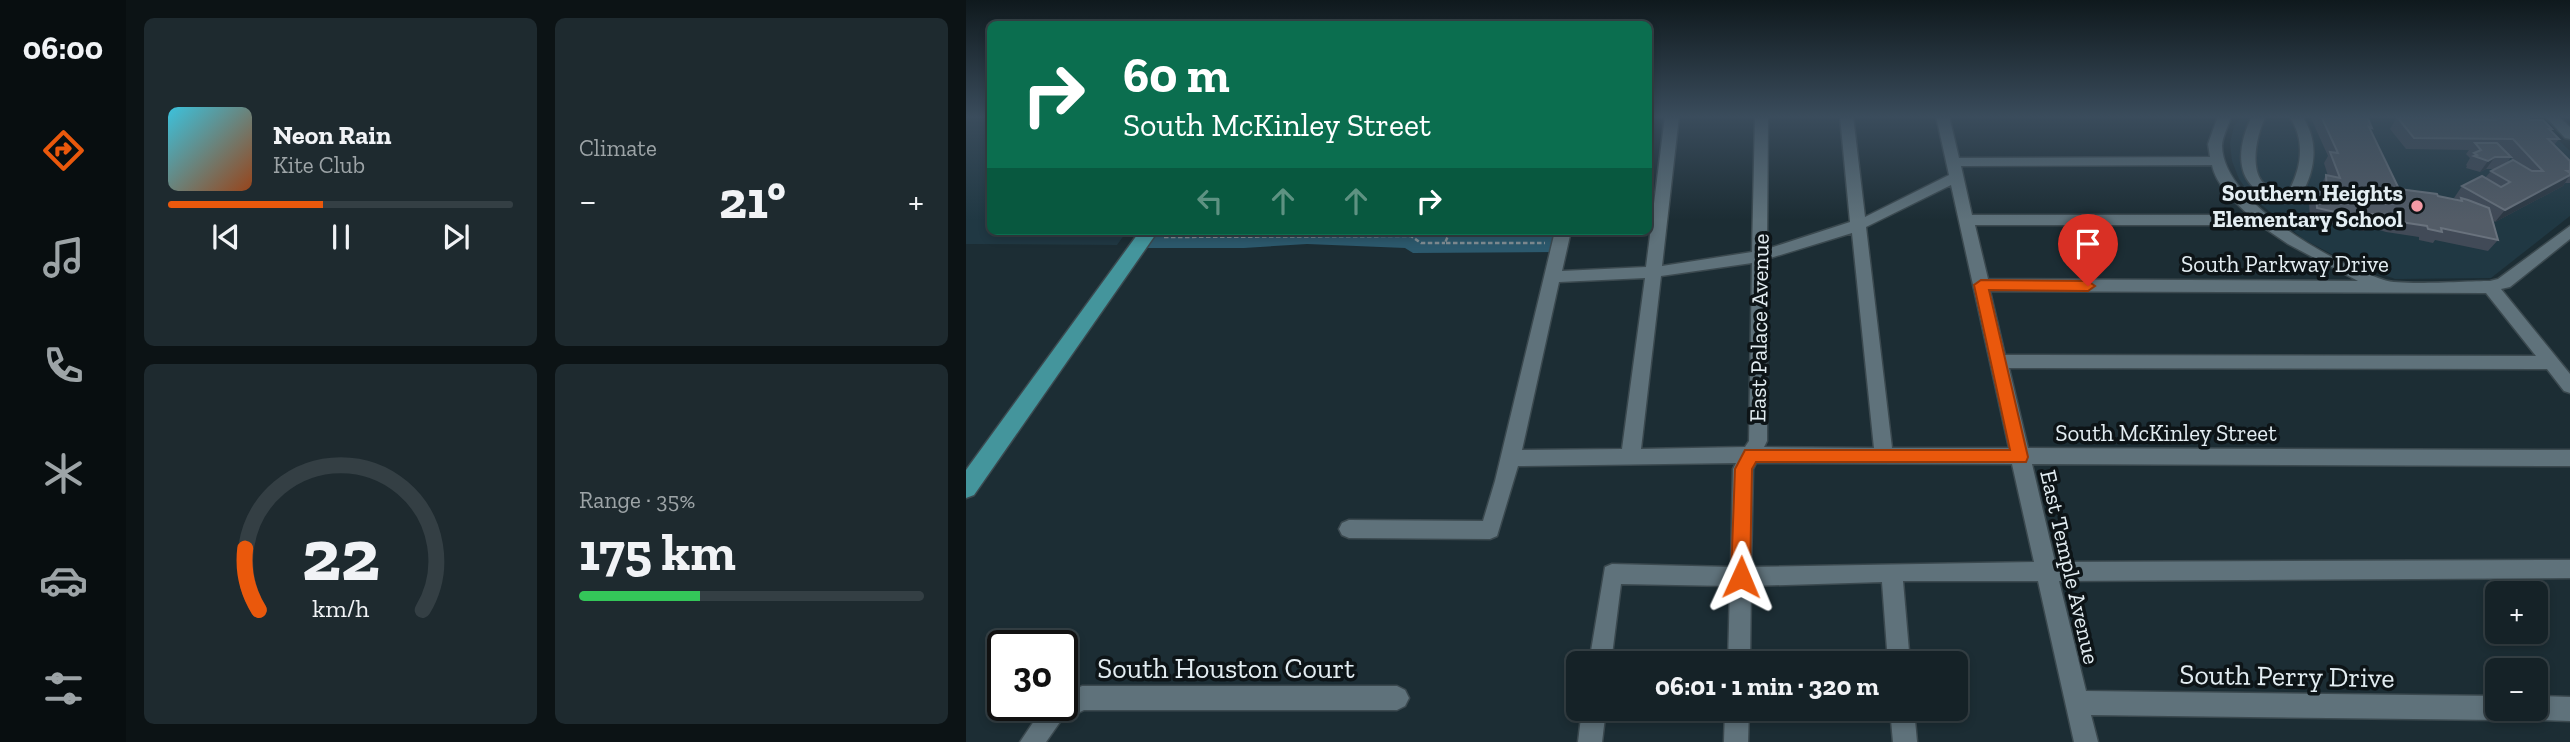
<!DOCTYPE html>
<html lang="en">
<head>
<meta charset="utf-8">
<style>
	:root { --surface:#152227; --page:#1e2a2f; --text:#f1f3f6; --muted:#9da4a7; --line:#343f44; --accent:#ea580c }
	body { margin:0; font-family:"Zilla Slab",serif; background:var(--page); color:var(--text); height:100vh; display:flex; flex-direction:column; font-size:26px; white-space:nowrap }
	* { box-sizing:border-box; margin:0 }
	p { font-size:23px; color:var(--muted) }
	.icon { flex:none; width:38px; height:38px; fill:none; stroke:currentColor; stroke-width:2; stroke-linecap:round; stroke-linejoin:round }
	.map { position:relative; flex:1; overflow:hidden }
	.sheet { display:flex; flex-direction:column; gap:18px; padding:18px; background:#0c1315; width:840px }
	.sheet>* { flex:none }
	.banner { position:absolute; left:21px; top:21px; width:665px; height:214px; border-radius:10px; box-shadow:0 4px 10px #0003,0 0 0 2px var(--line); background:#0b6e4f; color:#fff; overflow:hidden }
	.tools { position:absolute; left:1519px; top:581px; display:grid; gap:14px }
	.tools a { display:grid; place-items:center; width:63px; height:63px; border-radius:10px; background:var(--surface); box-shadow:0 4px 10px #0003,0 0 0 2px var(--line); font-size:35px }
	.speed { position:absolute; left:21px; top:630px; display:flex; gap:14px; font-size:35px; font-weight:700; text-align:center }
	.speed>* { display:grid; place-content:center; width:91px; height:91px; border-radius:50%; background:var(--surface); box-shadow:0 4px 10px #0003,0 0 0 2px var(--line); line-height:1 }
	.speed .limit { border:4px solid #111; border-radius:10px; background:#fff; color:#111 }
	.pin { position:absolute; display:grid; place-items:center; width:60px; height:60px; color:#fff; margin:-72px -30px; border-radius:50% 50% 50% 0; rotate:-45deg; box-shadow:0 0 7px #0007 }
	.pin .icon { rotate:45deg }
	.me { position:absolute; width:77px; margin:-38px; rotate:1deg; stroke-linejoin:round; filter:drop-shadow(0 0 5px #0008) }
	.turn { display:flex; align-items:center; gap:24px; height:147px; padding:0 21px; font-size:32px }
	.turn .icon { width:91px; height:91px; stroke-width:2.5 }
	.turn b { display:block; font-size:49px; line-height:60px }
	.lanes { display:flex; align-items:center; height:66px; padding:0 21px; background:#0003; justify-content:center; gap:35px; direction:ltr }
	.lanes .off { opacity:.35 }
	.big { font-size:52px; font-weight:700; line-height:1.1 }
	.sheet .card { flex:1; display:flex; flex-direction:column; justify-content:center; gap:10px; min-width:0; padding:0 24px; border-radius:10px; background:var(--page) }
	.sheet .dial { align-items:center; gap:0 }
	.dial svg { height:182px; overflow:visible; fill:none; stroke:var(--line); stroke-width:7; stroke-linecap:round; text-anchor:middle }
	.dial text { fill:var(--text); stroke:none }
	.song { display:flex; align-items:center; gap:21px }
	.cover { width:84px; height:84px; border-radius:10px; background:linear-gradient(135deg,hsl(190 70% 55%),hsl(20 70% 35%)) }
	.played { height:7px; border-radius:4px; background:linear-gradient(90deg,var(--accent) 45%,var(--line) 45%) }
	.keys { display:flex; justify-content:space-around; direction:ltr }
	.heat { display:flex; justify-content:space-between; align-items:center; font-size:38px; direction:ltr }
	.charge { height:10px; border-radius:5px; background:linear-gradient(90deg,#34c759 35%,var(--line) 0) }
	.sheet .tiles { flex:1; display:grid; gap:18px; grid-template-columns:repeat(2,1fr) }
	.trip { position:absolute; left:600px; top:651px; width:402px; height:70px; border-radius:10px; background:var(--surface); box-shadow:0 4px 10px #0003,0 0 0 2px var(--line); font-weight:700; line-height:70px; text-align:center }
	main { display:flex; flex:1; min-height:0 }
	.dock { display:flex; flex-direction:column; width:126px; justify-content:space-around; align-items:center; background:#080e10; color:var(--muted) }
	.dock .icon { width:49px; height:49px }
	.dock .on { color:var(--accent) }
	.dock b { font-size:32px; color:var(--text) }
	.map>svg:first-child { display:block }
	.built { fill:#203843 }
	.green { fill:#2c596d }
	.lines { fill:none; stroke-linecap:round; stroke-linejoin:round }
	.minor-casing { stroke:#3b494f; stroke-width:3 }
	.major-casing { stroke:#3b494f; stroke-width:3 }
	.path { stroke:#808d93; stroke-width:2.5; stroke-dasharray:4.5 2.5; stroke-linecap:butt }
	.minor { fill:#5f727b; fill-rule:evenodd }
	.major { fill:#44959c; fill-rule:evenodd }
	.wall { fill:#414a57; fill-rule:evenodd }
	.shaded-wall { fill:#2b3742 }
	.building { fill:#535c67; stroke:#69727d; stroke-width:2 }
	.route { fill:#ea580c; stroke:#983908; stroke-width:2 }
	.poi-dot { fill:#f49aa5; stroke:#0d1417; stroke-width:2.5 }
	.labels { text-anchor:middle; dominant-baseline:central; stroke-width:7; stroke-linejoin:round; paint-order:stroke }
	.poi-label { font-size:23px; font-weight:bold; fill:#e3edf2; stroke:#0d1417; text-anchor:end }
	.street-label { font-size:23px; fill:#e3edf2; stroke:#0d1417 }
	.near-street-label { font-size:28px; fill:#e3edf2; stroke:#0d1417 }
</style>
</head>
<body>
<main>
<nav class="dock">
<b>06:00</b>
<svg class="icon on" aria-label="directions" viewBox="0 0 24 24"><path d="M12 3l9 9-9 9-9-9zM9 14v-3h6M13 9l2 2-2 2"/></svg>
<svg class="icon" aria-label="music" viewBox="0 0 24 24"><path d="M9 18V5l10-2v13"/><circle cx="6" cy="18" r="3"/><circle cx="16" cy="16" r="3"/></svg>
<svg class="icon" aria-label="phone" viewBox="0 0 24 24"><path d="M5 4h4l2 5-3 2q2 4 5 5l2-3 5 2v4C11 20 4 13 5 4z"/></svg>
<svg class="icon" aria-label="climate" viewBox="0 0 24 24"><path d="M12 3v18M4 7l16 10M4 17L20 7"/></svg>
<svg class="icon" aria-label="car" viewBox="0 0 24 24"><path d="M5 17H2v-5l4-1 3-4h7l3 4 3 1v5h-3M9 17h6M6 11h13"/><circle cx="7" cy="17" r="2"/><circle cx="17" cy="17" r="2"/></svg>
<svg class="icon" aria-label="filters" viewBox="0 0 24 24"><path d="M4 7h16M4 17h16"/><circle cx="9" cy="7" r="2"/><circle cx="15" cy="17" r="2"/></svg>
</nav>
<section class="sheet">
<div class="tiles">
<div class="card">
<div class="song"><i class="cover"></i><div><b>Neon Rain</b><p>Kite Club</p></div></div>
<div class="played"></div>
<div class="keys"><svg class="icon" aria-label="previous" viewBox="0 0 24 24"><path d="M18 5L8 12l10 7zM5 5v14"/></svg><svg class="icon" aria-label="pause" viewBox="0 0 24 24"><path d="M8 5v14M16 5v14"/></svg><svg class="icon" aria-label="next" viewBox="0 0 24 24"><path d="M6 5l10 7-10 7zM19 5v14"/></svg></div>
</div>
<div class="card"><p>Climate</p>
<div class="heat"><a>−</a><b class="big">21°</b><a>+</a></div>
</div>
<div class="card dial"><svg viewBox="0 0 100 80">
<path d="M14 69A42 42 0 1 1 86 69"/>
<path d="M14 69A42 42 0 0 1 8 42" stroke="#ea580c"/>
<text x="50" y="56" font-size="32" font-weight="700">22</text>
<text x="50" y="72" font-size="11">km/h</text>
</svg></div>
<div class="card"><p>Range · 35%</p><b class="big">175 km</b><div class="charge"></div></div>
</div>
</section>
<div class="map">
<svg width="1604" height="742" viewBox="0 0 1604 742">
	<rect width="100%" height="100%" fill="#1c2d34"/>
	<g class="built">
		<polygon points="0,116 24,116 24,231 161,231 151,245 0,244"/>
		<polygon points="1278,116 1568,116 1604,151 1604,216 1525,278 1429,279 1371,257 1337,239 1286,197 1273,179 1266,161 1264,143 1268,126"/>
	</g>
	<polygon class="green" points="183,231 597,231 593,252 447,253 439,248 341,244 278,248 171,248"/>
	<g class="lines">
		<defs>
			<g id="minor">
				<path d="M 699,116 L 713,116 L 696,266 L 786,252 L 789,116 L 802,116 L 801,249 L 884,222 L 874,116 L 887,116 L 899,217 L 983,175 L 970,116 L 983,116 L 993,158 L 1244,157 L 1242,144 L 1252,116 L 1265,116 C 1263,125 1256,137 1256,146 C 1257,203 1369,264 1418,280 C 1435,286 1501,281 1524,281 L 1532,279 L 1604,226 L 1604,239 L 1544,287 L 1535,289 L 1604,374 L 1604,393 L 1598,391 L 1581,369 L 1043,368 L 1062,448 L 1604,450 L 1604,466 L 1066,464 L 1089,562 L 1604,560 L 1604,578 L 1093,581 L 1120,691 L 1531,696 L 1531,709 L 1542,709 L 1539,716 L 1531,720 L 1125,715 L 1132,742 L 1108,742 L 1072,581 L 937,581 L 944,663 L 922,663 L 916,582 L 785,586 L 784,663 L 762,663 L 764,586 L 655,584 L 645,663 L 623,663 L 639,567 L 646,564 L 765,567 L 767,469 L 770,463 L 552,466 L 531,536 L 524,539 L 383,538 L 376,535 L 373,529 L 376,523 L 383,520 L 517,521 L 529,481 L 589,231 L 605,231 L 596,271 L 680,267 ZM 1246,165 C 1250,185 1269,202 1283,215 L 1006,215 L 995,166 ZM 985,185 L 1043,448 L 926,448 L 900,227 ZM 1009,225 L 1294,225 L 1322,244 L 1392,281 L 1022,279 ZM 886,233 L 908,448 L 798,447 L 801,441 L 801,259 ZM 786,263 L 783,441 L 779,447 L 675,449 L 695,276 ZM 679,278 L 656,449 L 556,450 L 593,282 ZM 1024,291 L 1520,293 L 1570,356 L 1039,355 ZM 790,463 L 1046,464 L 1068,562 L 785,567 L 787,469 Z"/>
				<path d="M 1286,116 L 1300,116 C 1287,141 1278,197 1324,189 C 1336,165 1339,139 1323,116 L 1336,116 C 1353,140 1350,170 1335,195 C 1324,200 1314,200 1303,196 C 1266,183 1272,144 1286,116 Z"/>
				<polygon points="1579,116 1592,116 1604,127 1604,139 1599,138"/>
				<polygon points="116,686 431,686 439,690 443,698 439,706 431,710 118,710 94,722 80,742 54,742 78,706 96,705 96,696"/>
				<polygon points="1570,696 1604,697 1604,721 1570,720 1562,716 1559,709 1570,709"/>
				<polygon points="616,709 640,709 636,742 612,742"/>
				<polygon points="759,709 783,709 782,742 758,742"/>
				<polygon points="924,709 948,709 951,742 927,742"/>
			</g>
			<polygon id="major" points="174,231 192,231 8,495 0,498 0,470"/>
		</defs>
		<use href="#minor" class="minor-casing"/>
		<use href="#major" class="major-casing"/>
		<g class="path">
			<polyline points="484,231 479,243 579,243"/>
			<polyline points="198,237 445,236 455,243 479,243"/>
		</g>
		<use href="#minor" class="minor"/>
		<use href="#major" class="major"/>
	</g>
	<path class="wall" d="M 1344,116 L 1401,116 L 1406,128 L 1405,130 L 1433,189 L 1493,200 L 1488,198 L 1496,186 L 1519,178 L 1525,171 L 1528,169 L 1520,169 L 1514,172 L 1500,168 L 1501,166 L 1500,165 L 1504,158 L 1500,154 L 1503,150 L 1440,149 L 1424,129 L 1431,117 L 1510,119 L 1507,116 L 1560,116 L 1564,120 L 1586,129 L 1585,131 L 1593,139 L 1588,145 L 1604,161 L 1604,183 L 1599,183 L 1597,186 L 1529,222 L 1527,220 L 1532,240 L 1522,251 L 1469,240 L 1467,243 L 1453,240 L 1453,237 L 1420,232 L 1401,226 L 1398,231 L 1344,220 L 1343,203 L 1350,191 L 1354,192 L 1354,187 L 1360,175 L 1362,176 L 1358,163 L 1362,156 ZM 1538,150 L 1548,161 L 1541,163 L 1545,157 Z"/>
	<g class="shaded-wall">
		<polygon points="1529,157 1520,169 1514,172 1522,161"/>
		<polygon points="1604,175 1597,186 1529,222 1539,210"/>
	</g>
	<g class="building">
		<polygon points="1355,116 1401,116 1406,128 1403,127 1433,189 1471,194 1472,196 1496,201 1495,198 1502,200 1523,208 1532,240 1475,228 1476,232 1462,229 1461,226 1428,221 1408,214 1405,214 1405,220 1351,208 1350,191 1361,193 1360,175 1374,178 1364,152 1372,153"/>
		<polygon points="1525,116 1560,116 1564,120 1577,120 1586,129 1583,129 1593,139 1582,139 1604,161 1604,171 1601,171 1604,173 1604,175 1539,210 1496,186 1516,176 1535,187 1544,182 1525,171 1547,160 1566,171 1577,171 1547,139 1448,138 1431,117 1529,120"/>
		<polygon points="1509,143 1531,143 1545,157 1529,157 1522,161 1508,156 1511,155 1508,153 1515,150"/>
	</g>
	<linearGradient id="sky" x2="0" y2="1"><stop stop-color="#0f191d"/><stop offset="0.53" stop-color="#3a4c5c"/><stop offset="1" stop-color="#3a4c5c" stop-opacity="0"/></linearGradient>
	<rect width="1604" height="220" fill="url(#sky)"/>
	<polygon class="route" points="1015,280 1122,281 1129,286 1122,291 1023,290 1062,457 1060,462 790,462 786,469 784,577 782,583 775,586 768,583 765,577 769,469 779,450 1044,450 1008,285"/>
	<circle class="poi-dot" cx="1451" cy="206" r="7"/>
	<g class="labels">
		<g class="poi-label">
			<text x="1437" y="193">Southern Heights<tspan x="1437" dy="26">Elementary School</tspan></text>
		</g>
		<g class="street-label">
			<text x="1319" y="264">South Parkway Drive</text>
			<text transform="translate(793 328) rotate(-89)">East Palace Avenue</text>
			<text x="1200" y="433">South McKinley Street</text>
			<text transform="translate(1104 567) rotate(77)">East Temple Avenue</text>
		</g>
		<g class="near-street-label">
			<text x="260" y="668">South Houston Court</text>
			<text transform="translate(1321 676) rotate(1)">South Perry Drive</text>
		</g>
	</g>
</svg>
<div class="tools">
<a>+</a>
<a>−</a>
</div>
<div class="speed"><div class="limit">30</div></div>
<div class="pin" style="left:1122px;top:286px;background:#d93025"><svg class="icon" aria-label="arrive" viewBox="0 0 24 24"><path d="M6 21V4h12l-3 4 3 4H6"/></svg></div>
<svg class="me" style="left:775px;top:577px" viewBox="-20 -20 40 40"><path d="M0-17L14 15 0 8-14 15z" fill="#ea580c" stroke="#fff" stroke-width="4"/></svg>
<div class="trip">06:01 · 1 min · 320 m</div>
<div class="banner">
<div class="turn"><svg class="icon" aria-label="right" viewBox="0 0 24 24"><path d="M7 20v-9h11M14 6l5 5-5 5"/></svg><div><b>60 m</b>South McKinley Street</div></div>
<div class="lanes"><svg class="icon off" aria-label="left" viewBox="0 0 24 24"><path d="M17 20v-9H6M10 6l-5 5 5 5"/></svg><svg class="icon off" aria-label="ahead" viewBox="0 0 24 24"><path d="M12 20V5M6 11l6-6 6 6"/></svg><svg class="icon off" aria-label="ahead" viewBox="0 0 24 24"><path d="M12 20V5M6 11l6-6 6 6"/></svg><svg class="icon" aria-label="right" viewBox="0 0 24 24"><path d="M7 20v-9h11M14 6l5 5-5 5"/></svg></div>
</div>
</div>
</main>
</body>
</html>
